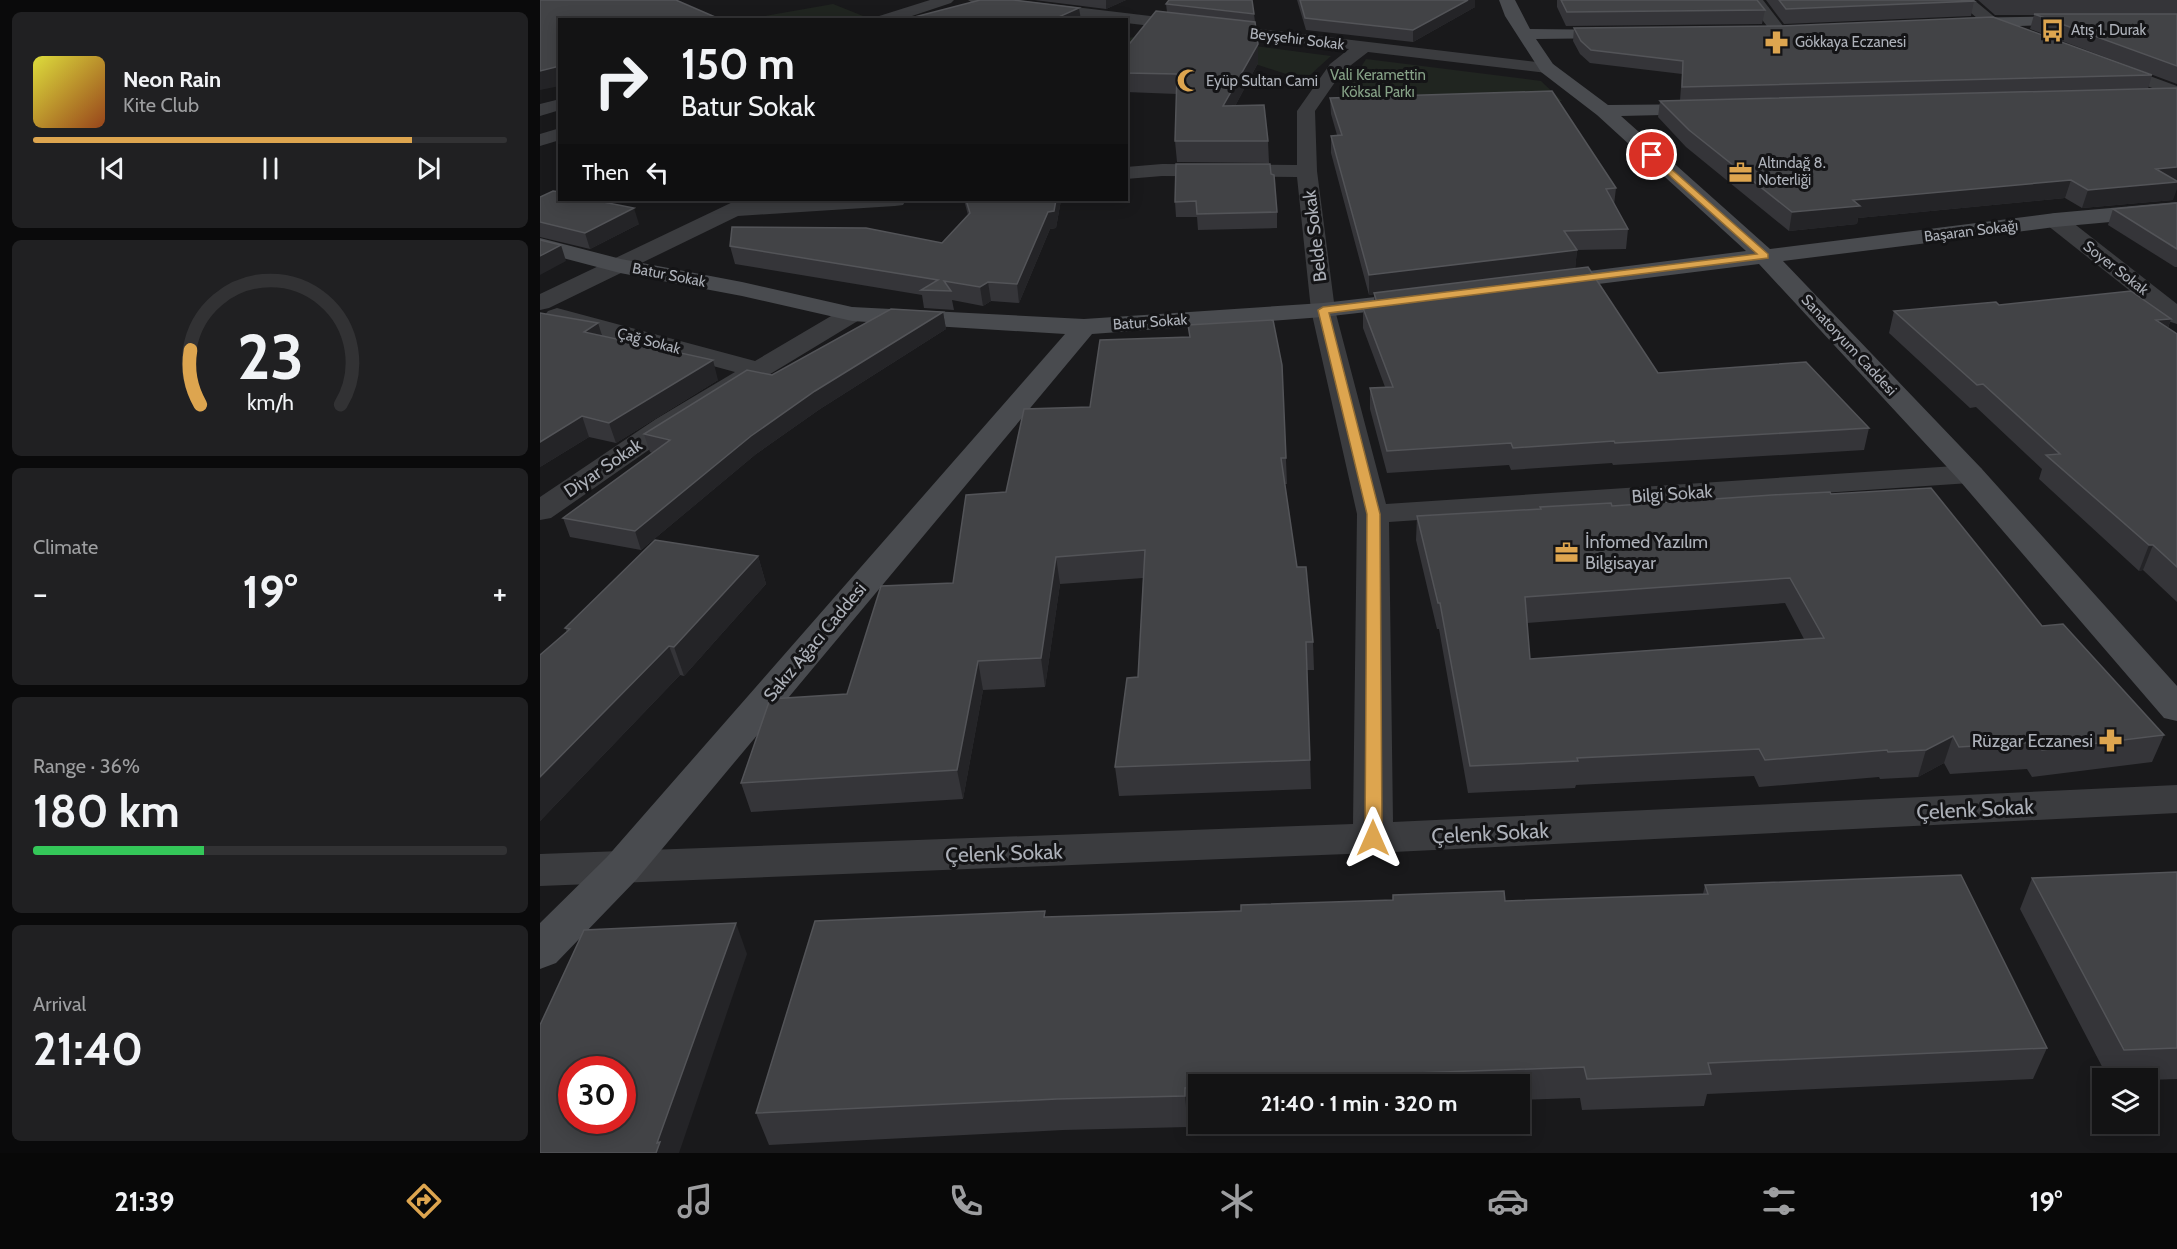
<!DOCTYPE html>
<html lang="en">
<head>
<meta charset="utf-8">
<style>
	:root { --surface:#131314; --page:#202022; --text:#f1f3f6; --muted:#9d9ea0; --line:#323234; --accent:#dda54f }
	body { margin:0; font-family:Cabin,sans-serif; background:var(--page); color:var(--text); height:100vh; display:flex; flex-direction:column; font-size:22px; white-space:nowrap }
	* { box-sizing:border-box; margin:0 }
	p { font-size:20px; color:var(--muted) }
	.icon { flex:none; width:33px; height:33px; fill:none; stroke:currentColor; stroke-width:2; stroke-linecap:round; stroke-linejoin:round }
	.map { position:relative; flex:1; overflow:hidden }
	.sheet { display:flex; flex-direction:column; gap:12px; padding:12px; background:#0a0a0b; width:540px }
	.sheet>* { flex:none }
	.guide { position:absolute; left:18px; top:18px; width:570px; height:183px; border-radius:0px; box-shadow:0 3px 15px #0003,0 0 0 2px var(--line); background:#131314; color:var(--text); overflow:hidden }
	.tools { position:absolute; left:1552px; top:1068px; display:grid; gap:12px }
	.tools a { display:grid; place-items:center; width:66px; height:66px; border-radius:0px; background:var(--surface); box-shadow:0 3px 15px #0003,0 0 0 2px var(--line); font-size:30px }
	.speed { position:absolute; left:18px; top:1056px; display:flex; gap:12px; font-size:30px; font-weight:700; text-align:center }
	.speed>* { display:grid; place-content:center; width:78px; height:78px; border-radius:50%; background:var(--surface); box-shadow:0 3px 15px #0003,0 0 0 2px var(--line); line-height:1 }
	.speed .limit { border:9px solid #d22; background:#fff; color:#111 }
	.pin { position:absolute; display:grid; place-items:center; width:51px; height:51px; color:#fff; margin:-26px; border:3px solid #fff; border-radius:50%; box-shadow:0 2px 6px #0007 }
	.me { position:absolute; width:66px; margin:-33px; rotate:0deg; stroke-linejoin:round; filter:drop-shadow(0 0 4px #0008) }
	.turn { display:flex; align-items:center; gap:21px; height:126px; padding:0 24px; font-size:27px }
	.turn .icon { width:78px; height:78px; stroke-width:2.5 }
	.turn b { display:block; font-size:42px; line-height:51px }
	.then { display:flex; align-items:center; height:57px; padding:0 24px; background:#0003; gap:12px; font-size:22px }
	.big { font-size:45px; font-weight:700; line-height:1.1 }
	.sheet .card { flex:1; display:flex; flex-direction:column; justify-content:center; gap:9px; min-width:0; padding:0 21px; border-radius:9px; background:var(--page) }
	.sheet .dial { align-items:center; gap:0 }
	.dial svg { height:156px; overflow:visible; fill:none; stroke:var(--line); stroke-width:7; stroke-linecap:round; text-anchor:middle }
	.dial text { fill:var(--text); stroke:none }
	.song { display:flex; align-items:center; gap:18px }
	.cover { width:72px; height:72px; border-radius:9px; background:linear-gradient(135deg,hsl(60 70% 55%),hsl(20 70% 35%)) }
	.played { height:6px; border-radius:3px; background:linear-gradient(90deg,var(--accent) 80%,var(--line) 80%) }
	.keys { display:flex; justify-content:space-around; direction:ltr }
	.heat { display:flex; justify-content:space-between; align-items:center; font-size:33px; direction:ltr }
	.charge { height:9px; border-radius:4px; background:linear-gradient(90deg,#34c759 36%,var(--line) 0) }
	.trip { position:absolute; left:648px; top:1074px; width:342px; height:60px; border-radius:0px; background:var(--surface); box-shadow:0 3px 15px #0003,0 0 0 2px var(--line); font-weight:700; line-height:60px; text-align:center }
	.tab-bar { display:flex; height:96px; justify-content:space-around; align-items:center; background:#080808; color:var(--muted) }
	.tab-bar .icon { width:42px; height:42px }
	.tab-bar .current { color:var(--accent) }
	.tab-bar b { font-size:27px; color:var(--text) }
	main { display:flex; flex:1; min-height:0 }
	.map>svg:first-child { display:block }
	.green { fill:#202520 }
	.lines { fill:none; stroke-linecap:round; stroke-linejoin:round }
	.street { fill:#3b3c3f; fill-rule:evenodd }
	.secondary { fill:#494b4f; fill-rule:evenodd }
	.wall { fill:#353539; fill-rule:evenodd }
	.shaded-wall { fill:#242427 }
	.building { fill:#424346; stroke:#535458; stroke-width:1.5; fill-rule:evenodd }
	.route { fill:#dda54f; stroke:#906b33; stroke-width:1.5 }
	.labels { text-anchor:middle; dominant-baseline:central; stroke-width:6; stroke-linejoin:round; paint-order:stroke }
	.far-poi-label { font-size:15px; fill:#adb1b9; stroke:#141416; text-anchor:start }
	.far-street-label { font-size:15px; fill:#adb1b9; stroke:#141416 }
	.far-park-label { font-size:15px; fill:#86a287; stroke:#141416 }
	.street-label { font-size:18px; fill:#adb1b9; stroke:#141416 }
	.poi-label { font-size:18px; fill:#adb1b9; stroke:#141416; text-anchor:start }
	.near-street-label { font-size:21px; fill:#adb1b9; stroke:#141416 }
</style>
</head>
<body>
<main>
<section class="sheet">
<div class="card">
<div class="song"><i class="cover"></i><div><b>Neon Rain</b><p>Kite Club</p></div></div>
<div class="played"></div>
<div class="keys"><svg class="icon" aria-label="previous" viewBox="0 0 24 24"><path d="M18 5L8 12l10 7zM5 5v14"/></svg><svg class="icon" aria-label="pause" viewBox="0 0 24 24"><path d="M8 5v14M16 5v14"/></svg><svg class="icon" aria-label="next" viewBox="0 0 24 24"><path d="M6 5l10 7-10 7zM19 5v14"/></svg></div>
</div>
<div class="card dial"><svg viewBox="0 0 100 80">
<path d="M14 69A42 42 0 1 1 86 69"/>
<path d="M14 69A42 42 0 0 1 9 41" stroke="#dda54f"/>
<text x="50" y="56" font-size="32" font-weight="700">23</text>
<text x="50" y="72" font-size="11">km/h</text>
</svg></div>
<div class="card"><p>Climate</p>
<div class="heat"><a>−</a><b class="big">19°</b><a>+</a></div>
</div>
<div class="card"><p>Range · 36%</p><b class="big">180 km</b><div class="charge"></div></div>
<div class="card"><p>Arrival</p><b class="big">21:40</b></div>
</section>
<div class="map">
<svg width="1637" height="1153" viewBox="0 0 1637 1153">
	<rect width="100%" height="100%" fill="#19191b"/>
	<g class="green">
		<polygon points="293,4 323,16 307,20 225,20 219,17"/>
		<polygon points="625,34 791,56 770,75 746,74 718,65 587,63 586,38"/>
		<polygon points="826,59 1001,81 1022,101 797,106"/>
	</g>
	<g class="lines">
		<g class="street">
			<polygon points="390,0 414,0 411,3 360,20 334,20 336,17"/>
			<polygon points="428,0 475,0 1013,64 1016,68 1013,72 1007,73 828,52 802,72 775,111 777,171 795,310 846,504 1430,465 1441,468 1445,474 1441,480 1430,483 849,522 853,822 1637,785 1637,813 833,853 0,886 0,854 813,824 817,514 771,310 757,177 622,176 586,179 586,167 622,164 757,165 757,111 790,64 809,49 586,23 586,20 560,20 436,5"/>
			<polygon points="1207,0 1223,0 1247,31 1245,34 1233,34"/>
			<polygon points="1416,0 1434,0 1457,19 1493,32 1495,35 1487,40 1445,25"/>
			<polygon points="1569,61 1637,86 1637,97 1563,70 1560,66 1563,62"/>
			<polygon points="20,99 20,110 0,116 0,104"/>
			<polygon points="20,128 20,140 0,146 0,134"/>
			<polygon points="197,200 366,200 363,205 355,206 198,216 9,308 0,310 0,294"/>
			<polygon points="1515,213 1523,215 1637,304 1637,324 1628,321 1507,225 1504,220 1507,215"/>
			<polygon points="312,307 321,309 324,314 321,319 136,431 11,518 0,520 0,497 116,419 195,372 8,321 4,316 8,311 17,308 215,361 303,309"/>
		</g>
		<g class="secondary">
			<polygon points="959,0 975,0 990,29 1083,30 1085,33 1083,36 1077,38 996,39 1013,64 1068,105 1171,104 1173,108 1171,112 1164,114 1081,116 1230,249 1515,213 1637,202 1637,216 1515,227 1243,261 1441,468 1637,686 1637,721 1624,718 1419,480 1219,264 1010,290 1001,288 998,283 1001,278 1010,276 1206,251 1057,115 1001,72 965,16"/>
			<polygon points="1536,16 1544,21 1542,24 1420,28 1412,23 1420,18"/>
			<polygon points="0,238 81,259 202,282 312,307 544,319 783,303 879,292 888,294 891,299 888,304 879,306 783,317 552,334 97,879 16,963 0,969 0,923 67,857 525,334 312,321 202,296 80,273 0,252"/>
		</g>
	</g>
	<g class="wall">
		<polygon points="494,0 586,0 566,9"/>
		<polygon points="757,0 935,0 935,7 873,42 766,30"/>
		<polygon points="1017,0 1217,0 1225,10 1222,24 1026,26 1017,7"/>
		<polygon points="1226,0 1432,0 1434,1 1431,16 1244,24"/>
		<polygon points="1438,0 1637,0 1637,84 1490,29 1494,15 1455,15"/>
		<polygon points="626,4 714,14 718,44 718,63 695,106 728,141 729,163 637,162 635,141 637,94 586,92 586,48 627,12"/>
		<polygon points="1034,28 1612,75 1608,89 1633,200 1542,208 1525,198 1318,218 1317,224 1249,231 1146,147 1118,117 1120,101 1140,100 1142,74 1050,63 1040,54 1033,41"/>
		<polygon points="790,98 1076,188 1074,205 1088,229 1086,249 1037,250 1035,269 1118,373 1329,428 1324,450 1073,465 1072,463 971,470 969,465 847,473 830,409 830,388 845,387 823,328 823,308 834,307 834,294 829,295 791,153 791,136 797,135 791,114"/>
		<polygon points="636,164 737,212 737,228 658,230 657,217 636,217 635,202"/>
		<polygon points="0,197 99,224 50,249 0,237"/>
		<polygon points="424,200 521,200 516,228 510,229 479,303 451,301 443,306 412,300 414,310 384,308 382,295 195,264 190,246 402,243 428,215"/>
		<polygon points="1637,203 1637,267 1635,267 1568,225 1573,209"/>
		<polygon points="1459,305 1631,319 1628,328 1637,334 1637,602 1603,570 1599,571 1499,479 1502,469 1436,407 1430,408 1349,333 1354,311"/>
		<polygon points="403,312 406,329 280,409 216,454 101,550 30,537 23,518 112,453 110,452 104,434"/>
		<polygon points="58,323 62,336 178,380 76,443 49,437 0,467"/>
		<polygon points="742,365 747,484 745,484 757,567 773,642 774,670 767,670 771,789 579,796 575,767 598,677 603,578 520,584 505,687 443,690 423,799 211,812 201,783 307,694 413,583 466,492 550,407"/>
		<path d="M 1291,494 L 1502,626 L 1624,735 L 1612,762 L 1492,777 L 1487,769 L 1410,774 L 1404,763 L 1378,777 L 1340,779 L 1339,777 L 1219,787 L 1214,776 L 1036,785 L 1035,788 L 928,793 L 899,629 L 897,629 L 876,540 L 877,516 L 1000,509 L 1000,507 L 1072,506 ZM 1245,603 L 1264,639 L 990,659 L 987,623 Z"/>
		<polygon points="218,556 226,584 144,676 140,675 0,821 0,655 27,632 25,628"/>
		<polygon points="1637,872 1637,1079 1608,1080 1608,1078 1568,1078 1480,909 1492,878"/>
		<polygon points="1165,885 1507,1048 1493,1079 1167,1094 1164,1106 1042,1110 1040,1098 980,1100 980,1084 658,1084 658,1119 649,1119 648,1127 523,1130 229,1145 216,1113 506,917 1163,894"/>
	</g>
	<g class="shaded-wall">
		<polygon points="566,0 586,0 566,9"/>
		<polygon points="928,0 935,0 935,7 873,42 873,30"/>
		<polygon points="539,8 541,20 512,20"/>
		<polygon points="718,44 718,63 684,127 683,106"/>
		<polygon points="20,66 20,86 0,90 0,71"/>
		<polygon points="1637,167 1637,189 1633,200 1542,208 1548,190 1616,169"/>
		<polygon points="1531,180 1525,198 1318,218 1317,224 1249,231 1252,212 1313,200"/>
		<polygon points="516,200 521,200 516,228 510,229 479,303 477,284 508,212"/>
		<polygon points="94,208 99,224 50,249 45,233"/>
		<polygon points="21,245 26,261 0,275 0,256"/>
		<polygon points="1037,250 1035,270 829,295 829,275"/>
		<polygon points="448,282 451,301 443,306 440,287"/>
		<polygon points="403,312 406,329 280,409 216,454 101,550 95,531 211,436 275,391"/>
		<polygon points="1631,319 1623,341 1616,320"/>
		<polygon points="58,323 64,342 44,332"/>
		<polygon points="173,360 178,380 76,443 69,423"/>
		<polygon points="42,416 49,437 0,467 0,442"/>
		<polygon points="1609,545 1613,545 1603,570 1599,571"/>
		<polygon points="218,556 226,584 144,676 134,647"/>
		<polygon points="516,557 520,584 505,687 501,658"/>
		<polygon points="129,646 140,675 0,821 0,777"/>
		<polygon points="438,661 443,690 423,799 417,770"/>
		<polygon points="1413,736 1404,763 1378,777 1386,750"/>
		<polygon points="196,923 207,954 139,1153 116,1153 117,1143"/>
		<polygon points="645,1088 649,1119 648,1127 645,1096"/>
	</g>
	<g class="building">
		<polygon points="0,0 136,0 182,20 20,20 20,66 0,71"/>
		<polygon points="440,0 473,0 539,8 512,20 363,20"/>
		<polygon points="629,0 712,0 714,14 626,4"/>
		<polygon points="760,0 928,0 873,30 765,18"/>
		<polygon points="1021,0 1217,0 1225,10 1027,12"/>
		<polygon points="1239,0 1432,0 1434,1 1246,9"/>
		<polygon points="616,11 715,22 718,44 683,106 724,105 728,141 635,141 637,74 586,73 586,48"/>
		<polygon points="1494,14 1637,14 1637,66"/>
		<polygon points="1453,17 1612,75 1142,87 1143,61 1051,50 1041,41 1034,28 1241,26"/>
		<polygon points="1637,88 1637,167 1616,169 1637,181 1637,182 1548,190 1531,180 1313,200 1320,206 1252,212 1149,130 1120,101"/>
		<polygon points="1012,91 1076,188 1066,189 1088,229 1024,231 1037,250 829,275 791,136 802,135 790,98"/>
		<polygon points="636,164 730,164 731,174 734,175 737,212 657,214 656,201 635,202"/>
		<polygon points="13,191 20,192 20,200 53,200 94,208 45,233 0,222 0,197"/>
		<polygon points="426,200 516,200 514,211 508,212 477,284 448,282 440,287 404,281 411,291 381,290 398,280 190,246 192,227 326,228 402,243 430,213"/>
		<polygon points="1637,203 1637,249 1573,209"/>
		<polygon points="0,240 21,245 0,256"/>
		<polygon points="1048,267 1118,373 1266,362 1329,428 1075,443 1074,441 973,448 971,443 847,451 830,388 853,387 823,308 838,306 834,293"/>
		<polygon points="1591,291 1631,319 1616,320 1637,334 1637,567 1613,545 1609,545 1506,455 1520,454 1443,384 1437,385 1354,311 1456,302 1459,305"/>
		<polygon points="351,309 403,312 275,391 211,436 95,531 23,518 130,440 104,434 207,370 232,375"/>
		<polygon points="0,313 58,323 44,332 173,360 69,423 42,416 0,442"/>
		<polygon points="733,320 742,365 746,458 741,458 757,567 766,567 773,642 766,642 770,760 575,767 587,678 598,677 605,550 516,557 501,658 438,661 417,770 201,783 230,699 307,694 341,586 413,583 426,495 466,492 484,409 550,407 560,340 650,337 648,325"/>
		<path d="M 1391,488 L 1502,626 L 1523,624 L 1624,735 L 1502,750 L 1496,742 L 1419,747 L 1413,736 L 1386,750 L 1348,752 L 1347,750 L 1225,760 L 1219,749 L 1037,758 L 1038,761 L 930,766 L 900,603 L 898,603 L 877,516 L 1001,509 L 1000,507 L 1071,503 L 1072,506 L 1232,495 L 1290,492 L 1291,494 ZM 1250,578 L 1284,638 L 990,659 L 985,597 Z"/>
		<polygon points="115,540 218,556 134,647 129,646 0,777 0,655 30,629 25,628"/>
		<polygon points="1637,872 1637,1048 1584,1050 1492,878"/>
		<polygon points="1421,875 1507,1048 1168,1063 1171,1074 1047,1079 1044,1067 821,1075 822,1081 731,1084 658,1084 658,1087 645,1088 645,1096 517,1099 216,1113 275,921 505,911 504,917 701,911 701,905 853,900 853,895 964,891 965,901 1168,894 1165,885"/>
		<path d="M 196,923 L 117,1143 L 120,1142 L 116,1153 L 0,1153 L 0,1025 L 44,930 ZM 32,1070 L 82,1070 L 82,1120 L 32,1120 Z"/>
	</g>
	<polygon class="route" points="1112,152 1228,254 1228,258 789,313 840,514 842,838 839,843 833,845 827,843 825,838 827,514 778,310 783,307 1217,254 1109,157 1109,153"/>
	<defs>
		<symbol id="bus-bare" viewBox="-9 -9 18 18"><path d="M-5-6H5V4H4V6H2V4H-2V6H-4V4H-5ZM-3.5-4V0h7V-4ZM-3.5 1.2v1.5H-2V1.2ZM2 1.2v1.5H3.5V1.2Z" fill="#dda54f" stroke="#141416" stroke-width="2.5" paint-order="stroke"/></symbol>
		<symbol id="pharmacy-bare" viewBox="-9 -9 18 18"><path d="M-2-6h4v4h4v4h-4v4h-4v-4h-4v-4h4Z" fill="#dda54f" stroke="#141416" stroke-width="2.5" paint-order="stroke"/></symbol>
		<symbol id="mosque-bare" viewBox="-9 -9 18 18"><path d="M3.5-4.9A6 6 0 1 0 3.5 4.9A5 5 0 1 1 3.5-4.9Z" fill="#dda54f" stroke="#141416" stroke-width="2.5" paint-order="stroke"/></symbol>
		<symbol id="office-bare" viewBox="-9 -9 18 18"><path d="M-6-3h4V-5.5h4V-3h4V5H-6ZM-1-4.5V-3h2v-1.5ZM-6 0V1H6V0Z" fill="#dda54f" stroke="#141416" stroke-width="2.5" paint-order="stroke"/></symbol>
	</defs>
	<g fill-rule="evenodd">
		<use href="#bus-bare" x="1496" y="14" width="33" height="33"/>
		<use href="#pharmacy-bare" x="1220" y="26" width="33" height="33"/>
		<use href="#mosque-bare" x="632" y="64" width="33" height="33"/>
		<use href="#office-bare" x="1184" y="156" width="33" height="33"/>
		<use href="#office-bare" x="1010" y="536" width="33" height="33"/>
		<use href="#pharmacy-bare" x="1554" y="724" width="33" height="33"/>
	</g>
	<g class="labels">
		<g class="far-poi-label">
			<text x="1531" y="30">Atış 1. Durak</text>
			<text x="1255" y="42">Gökkaya Eczanesi</text>
			<text x="666" y="81">Eyüp Sultan Cami</text>
			<text x="1218" y="163">Altındağ 8.<tspan x="1218" dy="17">Noterliği</tspan></text>
		</g>
		<g class="far-street-label">
			<text transform="translate(757 39) rotate(7)">Beyşehir Sokak</text>
			<text transform="translate(1431 231) rotate(-7)">Başaran Sokağı</text>
			<text transform="translate(1576 268) rotate(38)">Soyer Sokak</text>
			<text transform="translate(129 275) rotate(11)">Batur Sokak</text>
			<text transform="translate(610 322) rotate(-4)">Batur Sokak</text>
			<text transform="translate(109 341) rotate(15)">Çağ Sokak</text>
			<text transform="translate(1309 345) rotate(47)">Sanatoryum Caddesi</text>
		</g>
		<g class="far-park-label">
			<text x="838" y="75">Vali Keramettin<tspan x="838" dy="17">Köksal Parkı</tspan></text>
		</g>
		<g class="street-label">
			<text transform="translate(775 236) rotate(-97)">Belde Sokak</text>
			<text transform="translate(63 468) rotate(-34)">Diyar Sokak</text>
			<text transform="translate(1132 494) rotate(-4)">Bilgi Sokak</text>
			<text transform="translate(275 642) rotate(-50)">Sakız Ağacı Caddesi</text>
		</g>
		<g class="poi-label">
			<text x="1045" y="542">İnfomed Yazılım<tspan x="1045" dy="21">Bilgisayar</tspan></text>
			<text x="1553" y="741" text-anchor="end">Rüzgar Eczanesi</text>
		</g>
		<g class="near-street-label">
			<text transform="translate(1435 809) rotate(-3)">Çelenk Sokak</text>
			<text transform="translate(950 833) rotate(-3)">Çelenk Sokak</text>
			<text transform="translate(464 853) rotate(-2)">Çelenk Sokak</text>
		</g>
	</g>
</svg>
<div class="tools">
<a><svg class="icon" aria-label="layers" viewBox="0 0 24 24"><path d="M12 4l9 5-9 5-9-5zM3 14l9 5 9-5"/></svg></a>
</div>
<div class="speed"><div class="limit">30</div></div>
<div class="pin" style="left:1112px;top:155px;background:#d93025"><svg class="icon" aria-label="arrive" viewBox="0 0 24 24"><path d="M6 21V4h12l-3 4 3 4H6"/></svg></div>
<svg class="me" style="left:833px;top:838px" viewBox="-20 -20 40 40"><path d="M0-17L14 15 0 8-14 15z" fill="#dda54f" stroke="#fff" stroke-width="4"/></svg>
<div class="trip">21:40 · 1 min · 320 m</div>
<div class="guide">
<div class="turn"><svg class="icon" aria-label="right" viewBox="0 0 24 24"><path d="M7 20v-9h11M14 6l5 5-5 5"/></svg><div><b>150 m</b>Batur Sokak</div></div>
<div class="then">Then<svg class="icon" aria-label="left" viewBox="0 0 24 24"><path d="M17 20v-9H6M10 6l-5 5 5 5"/></svg></div>
</div>
</div>
</main>
<nav class="tab-bar">
<b>21:39</b>
<svg class="icon current" aria-label="directions" viewBox="0 0 24 24"><path d="M12 3l9 9-9 9-9-9zM9 14v-3h6M13 9l2 2-2 2"/></svg>
<svg class="icon" aria-label="music" viewBox="0 0 24 24"><path d="M9 18V5l10-2v13"/><circle cx="6" cy="18" r="3"/><circle cx="16" cy="16" r="3"/></svg>
<svg class="icon" aria-label="phone" viewBox="0 0 24 24"><path d="M5 4h4l2 5-3 2q2 4 5 5l2-3 5 2v4C11 20 4 13 5 4z"/></svg>
<svg class="icon" aria-label="climate" viewBox="0 0 24 24"><path d="M12 3v18M4 7l16 10M4 17L20 7"/></svg>
<svg class="icon" aria-label="car" viewBox="0 0 24 24"><path d="M5 17H2v-5l4-1 3-4h7l3 4 3 1v5h-3M9 17h6M6 11h13"/><circle cx="7" cy="17" r="2"/><circle cx="17" cy="17" r="2"/></svg>
<svg class="icon" aria-label="filters" viewBox="0 0 24 24"><path d="M4 7h16M4 17h16"/><circle cx="9" cy="7" r="2"/><circle cx="15" cy="17" r="2"/></svg>
<b>19°</b>
</nav>
</body>
</html>
